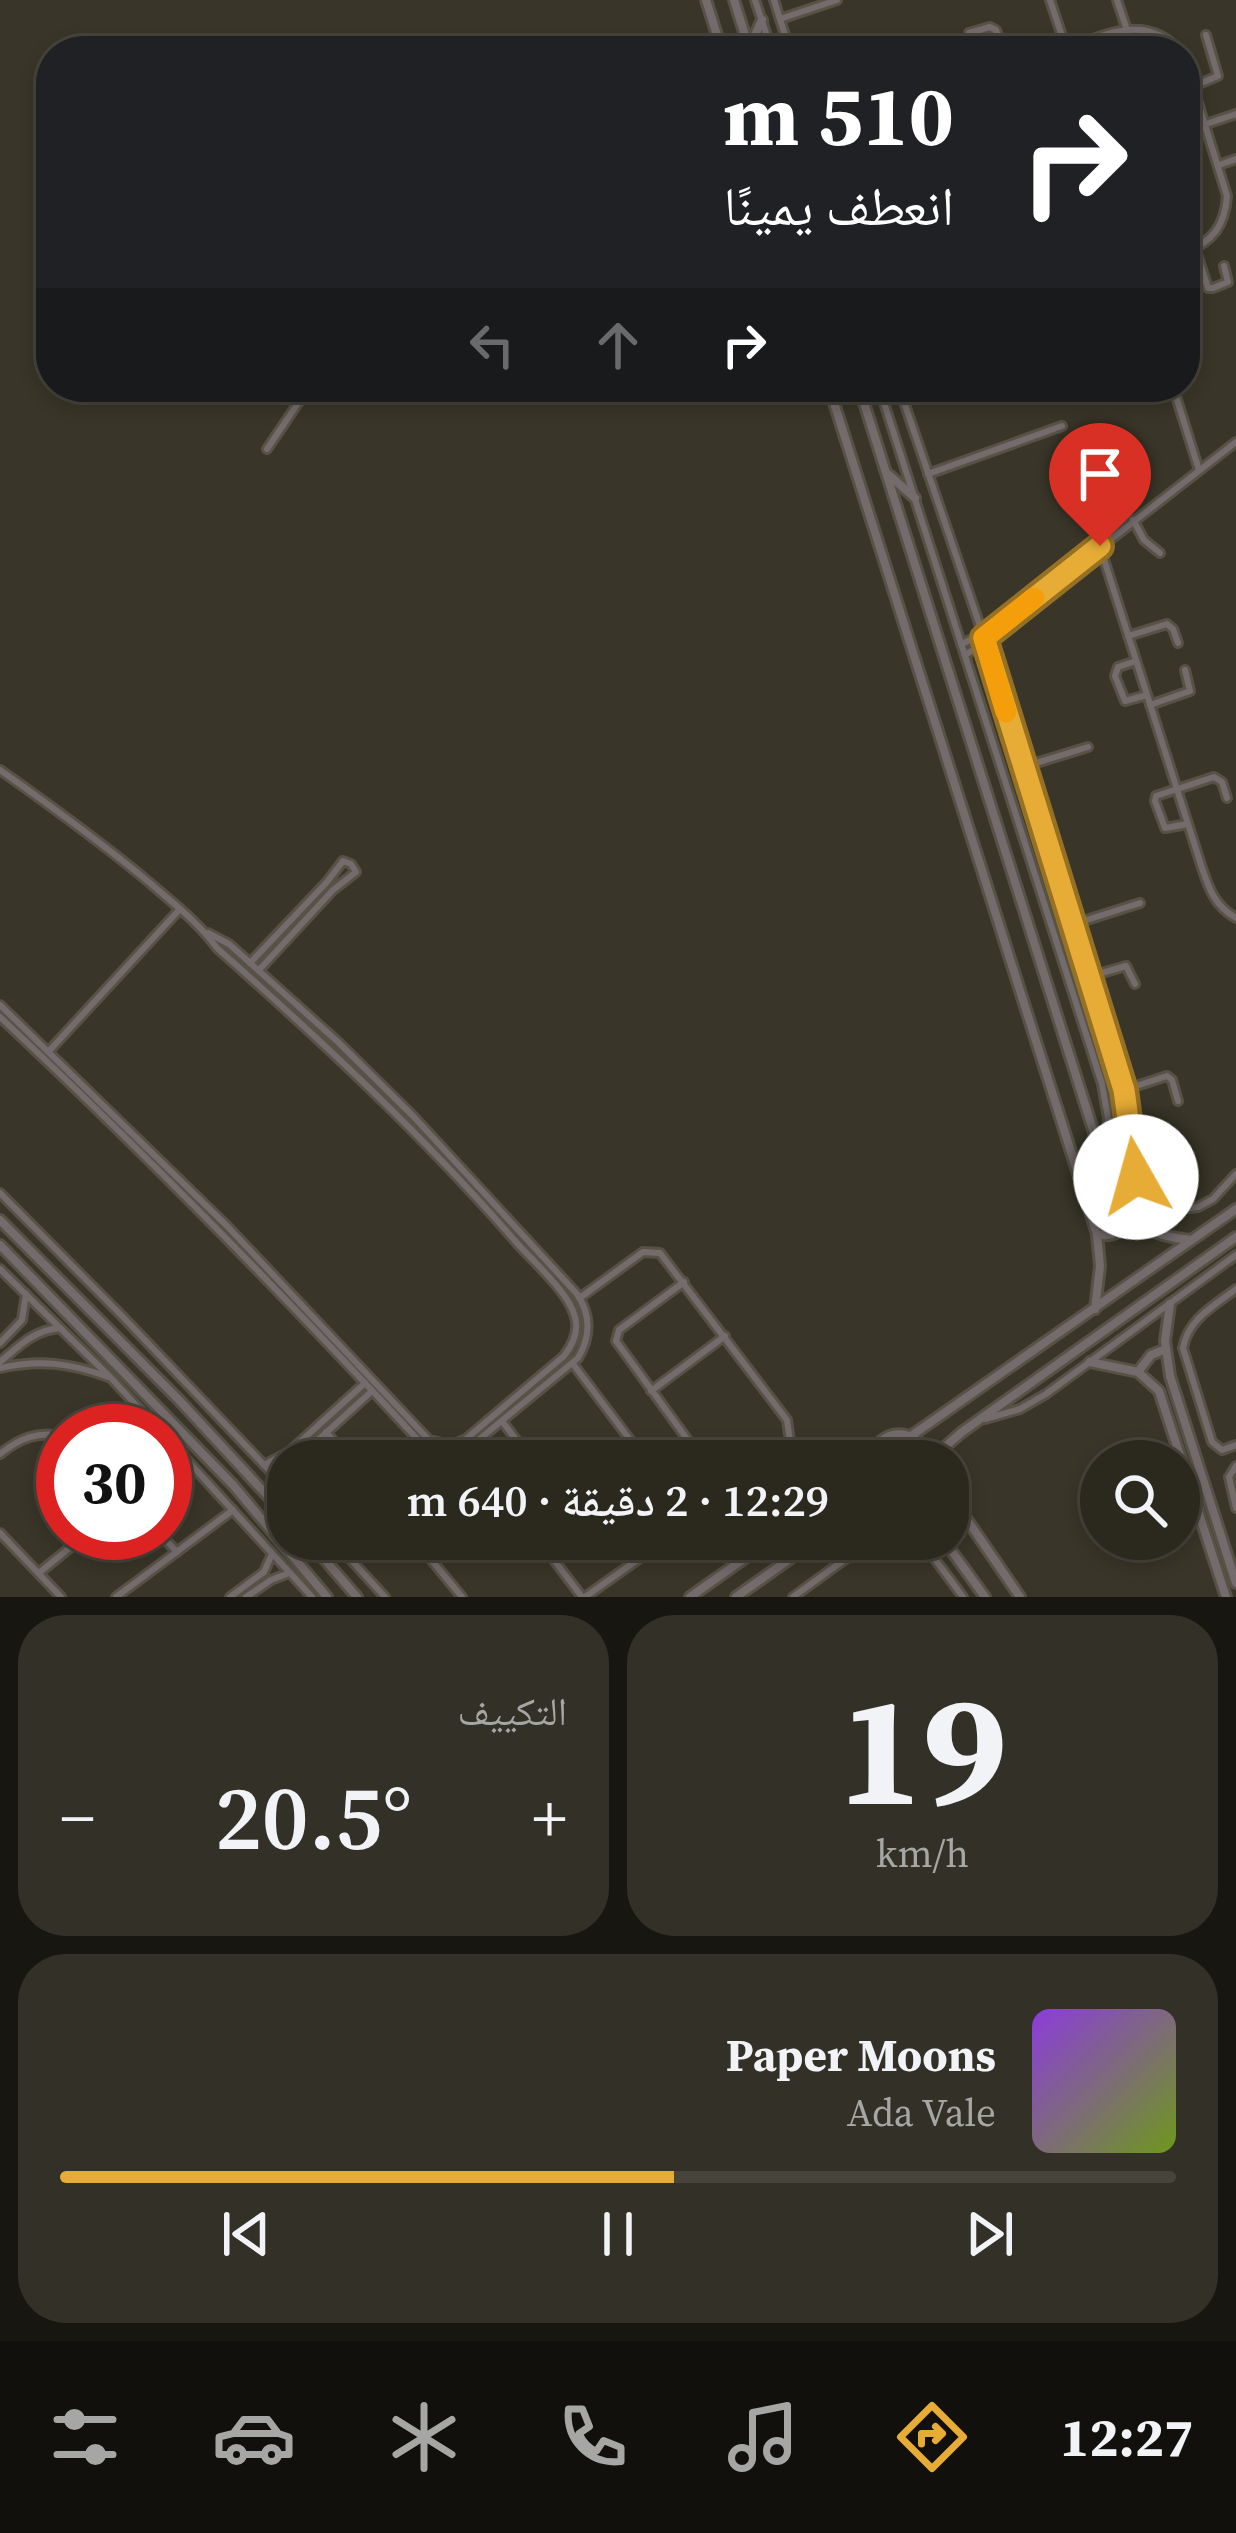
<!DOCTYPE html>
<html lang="ar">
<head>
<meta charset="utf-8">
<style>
	:root { --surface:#2b281e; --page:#333027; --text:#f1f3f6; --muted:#a6a6a4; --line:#47443c; --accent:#e6ac36 }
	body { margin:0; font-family:"Source Serif 4","Noto Naskh Arabic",serif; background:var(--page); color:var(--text); direction:rtl; height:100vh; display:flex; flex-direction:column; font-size:45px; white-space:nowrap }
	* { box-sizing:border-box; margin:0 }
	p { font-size:39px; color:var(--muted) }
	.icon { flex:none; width:66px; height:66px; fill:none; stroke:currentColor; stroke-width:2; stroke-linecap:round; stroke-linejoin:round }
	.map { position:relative; height:1597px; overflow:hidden; direction:ltr }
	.drawer { display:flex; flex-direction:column; gap:18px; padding:18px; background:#181610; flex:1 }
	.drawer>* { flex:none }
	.banner { position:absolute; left:36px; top:36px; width:1164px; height:366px; border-radius:48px; box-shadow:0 6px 18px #0003,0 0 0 3px var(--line); direction:rtl; background:#202124; color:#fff; overflow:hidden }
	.tools { position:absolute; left:1080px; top:1440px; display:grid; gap:24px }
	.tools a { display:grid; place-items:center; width:120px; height:120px; border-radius:50%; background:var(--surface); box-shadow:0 6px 18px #0003,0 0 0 3px var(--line); font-size:60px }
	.speed { position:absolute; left:36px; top:1404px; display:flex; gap:24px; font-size:60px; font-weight:700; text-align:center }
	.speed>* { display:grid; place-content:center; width:156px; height:156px; border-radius:50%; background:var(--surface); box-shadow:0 6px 18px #0003,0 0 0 3px var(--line); line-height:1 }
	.speed .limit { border:18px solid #d22; background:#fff; color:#111 }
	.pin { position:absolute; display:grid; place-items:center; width:102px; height:102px; color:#fff; margin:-123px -51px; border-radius:50% 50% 50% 0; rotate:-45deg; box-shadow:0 0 12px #0007 }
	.pin .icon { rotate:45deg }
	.me { position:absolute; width:132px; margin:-66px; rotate:353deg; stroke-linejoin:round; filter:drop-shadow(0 0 9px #0008) }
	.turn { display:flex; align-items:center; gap:42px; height:252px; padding:0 48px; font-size:54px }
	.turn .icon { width:156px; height:156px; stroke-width:2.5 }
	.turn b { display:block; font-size:84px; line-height:102px }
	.lanes { display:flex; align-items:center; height:114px; padding:0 48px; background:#0003; justify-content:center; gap:60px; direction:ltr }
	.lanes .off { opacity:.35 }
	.big { font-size:90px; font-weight:600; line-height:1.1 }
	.drawer .card { flex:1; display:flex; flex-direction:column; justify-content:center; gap:18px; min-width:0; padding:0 42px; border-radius:48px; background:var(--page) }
	.drawer .dial { align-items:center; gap:0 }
	.dial b { font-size:156px; line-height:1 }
	.song { display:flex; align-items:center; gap:36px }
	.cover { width:144px; height:144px; border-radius:18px; background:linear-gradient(135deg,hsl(270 70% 55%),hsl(80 70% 35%)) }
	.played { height:12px; border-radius:6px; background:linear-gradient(90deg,var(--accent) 55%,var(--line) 55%) }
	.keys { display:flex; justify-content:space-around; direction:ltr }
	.heat { display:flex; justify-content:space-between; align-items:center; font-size:66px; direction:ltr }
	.drawer .tiles { flex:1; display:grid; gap:18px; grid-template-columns:1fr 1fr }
	.card:last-child { grid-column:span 2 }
	.trip { position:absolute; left:267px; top:1440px; width:702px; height:120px; border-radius:48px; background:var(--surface); box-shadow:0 6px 18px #0003,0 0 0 3px var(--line); font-weight:600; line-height:120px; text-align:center; direction:rtl }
	.menu { display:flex; height:192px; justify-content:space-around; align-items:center; background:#11100c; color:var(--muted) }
	.menu .icon { width:84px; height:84px }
	.menu .selected { color:var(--accent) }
	.menu b { font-size:54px; color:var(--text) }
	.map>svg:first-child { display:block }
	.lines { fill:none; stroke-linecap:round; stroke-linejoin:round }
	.minor-casing { stroke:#565346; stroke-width:12 }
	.tertiary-casing { stroke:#565346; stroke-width:14 }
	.minor { stroke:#746b6c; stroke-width:6 }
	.tertiary { stroke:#746b6c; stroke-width:8 }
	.route-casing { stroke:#967023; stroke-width:30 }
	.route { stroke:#e6ac36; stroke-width:21 }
	.slow { stroke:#f59e0b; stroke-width:21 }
</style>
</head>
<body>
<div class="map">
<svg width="1236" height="1597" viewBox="0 0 1236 1597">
	<rect width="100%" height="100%" fill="#393528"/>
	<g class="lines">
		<defs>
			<g id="minor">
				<polyline points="755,0 772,51"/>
				<polyline points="774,0 790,51"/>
				<polyline points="1050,0 1066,48"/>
				<polyline points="1117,0 1127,30"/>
				<polyline points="780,19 837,0"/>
				<polyline points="969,33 990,27 996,30 1003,51"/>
				<path d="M 1059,51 C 1102,37 1144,11 1180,51"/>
				<path d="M 1185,61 L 1227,196 C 1225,225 1213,242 1185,252"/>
				<polyline points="1194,86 1218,76 1206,35"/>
				<polyline points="1206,124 1236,114"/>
				<polyline points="1219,165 1236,159"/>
				<polyline points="1195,248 1208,288 1213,288 1228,282 1224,266"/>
				<polyline points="879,387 1102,1084 1108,1118 1106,1166"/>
				<polyline points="899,387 984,638 1124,1090 1136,1177 1145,1191 1157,1202 1181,1209 1198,1207 1213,1199 1236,1174"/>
				<polyline points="1173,387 1199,470"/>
				<polyline points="267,449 309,387"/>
				<polyline points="928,474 1062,426"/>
				<path d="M 1081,487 L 1202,868 C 1209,889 1215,906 1236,918"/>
				<polyline points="1133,520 1144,540 1160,553"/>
				<polyline points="1128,636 1167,624 1173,629 1178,643"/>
				<polyline points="961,644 977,637 984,638"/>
				<polyline points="965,655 981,645 984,638 1236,442"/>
				<polyline points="1136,661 1118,667 1115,676 1125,701 1147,695"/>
				<polyline points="1150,705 1190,691 1185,670"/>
				<polyline points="1023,767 1088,747"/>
				<path d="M 0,770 C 51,806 102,843 150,883 C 174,904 198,922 217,948 C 322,1041 424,1136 517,1243 C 533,1261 567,1291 574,1314 C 580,1329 574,1343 564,1356 L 466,1439 L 451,1445 L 429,1440 L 227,1226 L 0,1005"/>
				<polyline points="1188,824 1165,828 1155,801 1156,796 1214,777 1222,782 1227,798"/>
				<polyline points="1071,925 1140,903"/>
				<polyline points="250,963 327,882 343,861 351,864 356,872 333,890 259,970"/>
				<polyline points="1088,977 1126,966 1135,984"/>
				<path d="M 0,1017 C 146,1154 286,1297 422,1444 L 442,1455 L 465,1451 L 578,1358 C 591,1336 591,1315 577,1294 L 413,1116 L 338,1042 L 229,944 L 208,933"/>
				<polyline points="49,1051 180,909"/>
				<polyline points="1124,1090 1167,1076 1172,1080 1178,1101"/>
				<polyline points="0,1193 123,1317 288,1490"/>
				<polyline points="0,1269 111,1378 160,1431"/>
				<polyline points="684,1282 619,1330 616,1341 703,1461"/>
				<path d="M 1236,1289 C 1214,1306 1188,1319 1183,1348 L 1212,1442 L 1222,1450 L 1236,1445"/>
				<polyline points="581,1297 643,1252 660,1253 787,1420 790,1441 777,1461"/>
				<polyline points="0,1343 22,1320 26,1294"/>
				<path d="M 0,1362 C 19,1346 34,1330 60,1328"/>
				<polyline points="573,1364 646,1461"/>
				<path d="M 0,1368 C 39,1359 71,1363 108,1377"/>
				<polyline points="651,1391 725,1336"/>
				<polyline points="985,1419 1020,1409 1046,1394 1236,1255"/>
				<polyline points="502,1421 532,1461"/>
				<polyline points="326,1432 350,1461"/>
				<polyline points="165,1436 312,1597"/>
				<polyline points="470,1448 480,1461"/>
				<path d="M 0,1454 C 20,1438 38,1431 63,1436"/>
				<polyline points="295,1461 372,1391"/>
				<polyline points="552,1461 573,1447 583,1451 592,1461"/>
				<polyline points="264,1465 289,1452 365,1383"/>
				<polyline points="1236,1466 1229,1477 1236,1508"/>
				<polyline points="283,1484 288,1471"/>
				<polyline points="0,1533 61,1597"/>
				<polyline points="159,1533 177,1552"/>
				<polyline points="332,1539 385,1597"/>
				<polyline points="414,1539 462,1597"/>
				<polyline points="538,1539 582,1597"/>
				<polyline points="920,1539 963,1597"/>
				<polyline points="40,1572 88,1533"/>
				<polyline points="116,1597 233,1510"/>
				<polyline points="230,1597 264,1572 272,1554"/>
				<polyline points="246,1597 271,1580 289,1573"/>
				<polyline points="585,1597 667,1539"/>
				<polyline points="793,1597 873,1539"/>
			</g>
			<g id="tertiary">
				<polyline points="706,0 722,51"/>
				<polyline points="734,0 750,51"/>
				<polyline points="750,46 762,20"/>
				<polyline points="829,387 1097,1234 1100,1266 1095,1309"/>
				<path d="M 859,387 L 1112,1190 C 1127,1226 1154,1236 1191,1240"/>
				<polyline points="889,475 915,498"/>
				<polyline points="0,1220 179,1400 288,1518"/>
				<path d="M 1097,1234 C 1112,1238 1123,1232 1129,1218"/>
				<polyline points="0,1245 233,1485 327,1597"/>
				<polyline points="1170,1304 1165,1341 1170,1376 1236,1583"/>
				<polyline points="1090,1362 1138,1372 1159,1391 1226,1597"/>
				<polyline points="1138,1372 1151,1355 1166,1349"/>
				<polyline points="911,1436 1236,1209"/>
				<polyline points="931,1459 962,1432 1236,1237"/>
				<path d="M 868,1461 C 880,1426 917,1425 931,1460"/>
				<polyline points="948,1492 1020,1597"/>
				<polyline points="948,1523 965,1515"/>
				<polyline points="307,1539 357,1597"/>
				<polyline points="943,1539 985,1597"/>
				<polyline points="690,1597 772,1539"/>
				<polyline points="736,1597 818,1539"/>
			</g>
		</defs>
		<use href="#minor" class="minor-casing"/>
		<use href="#tertiary" class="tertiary-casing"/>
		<use href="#minor" class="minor"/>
		<use href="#tertiary" class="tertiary"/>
	</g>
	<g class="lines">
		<defs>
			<polyline id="route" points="1100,546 984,638 1124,1090 1136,1177"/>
		</defs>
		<use href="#route" class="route-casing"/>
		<use href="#route" class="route"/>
		<polyline class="slow" points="1006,712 984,638 1034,598"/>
	</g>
</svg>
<div class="tools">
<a><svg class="icon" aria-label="search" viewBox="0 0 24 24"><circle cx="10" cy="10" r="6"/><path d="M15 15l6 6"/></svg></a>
</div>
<div class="speed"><div class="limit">30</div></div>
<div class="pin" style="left:1100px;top:546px;background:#d93025"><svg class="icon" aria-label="arrive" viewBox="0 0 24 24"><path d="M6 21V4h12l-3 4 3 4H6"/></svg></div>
<svg class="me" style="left:1136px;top:1177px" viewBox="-20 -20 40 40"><circle r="19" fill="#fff"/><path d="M0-13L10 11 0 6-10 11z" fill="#e6ac36"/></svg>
<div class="trip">12:29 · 2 دقيقة · 640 m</div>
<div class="banner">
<div class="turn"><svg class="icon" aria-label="right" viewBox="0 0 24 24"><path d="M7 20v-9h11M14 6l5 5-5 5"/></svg><div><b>510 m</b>انعطف يمينًا</div></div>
<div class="lanes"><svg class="icon off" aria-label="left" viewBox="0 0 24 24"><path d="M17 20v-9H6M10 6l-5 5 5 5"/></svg><svg class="icon off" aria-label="ahead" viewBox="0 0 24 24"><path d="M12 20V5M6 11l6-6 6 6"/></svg><svg class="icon" aria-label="right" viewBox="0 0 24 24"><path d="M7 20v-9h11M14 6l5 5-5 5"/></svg></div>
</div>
</div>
<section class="drawer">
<div class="tiles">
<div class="card dial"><b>19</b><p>km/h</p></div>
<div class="card"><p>التكييف</p>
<div class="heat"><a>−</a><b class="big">20.5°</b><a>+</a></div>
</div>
<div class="card">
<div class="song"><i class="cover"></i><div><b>Paper Moons</b><p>Ada Vale</p></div></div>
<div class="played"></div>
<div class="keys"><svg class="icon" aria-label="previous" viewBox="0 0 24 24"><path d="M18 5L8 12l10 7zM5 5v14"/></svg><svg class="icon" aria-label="pause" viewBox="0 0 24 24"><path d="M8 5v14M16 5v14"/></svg><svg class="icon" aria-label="next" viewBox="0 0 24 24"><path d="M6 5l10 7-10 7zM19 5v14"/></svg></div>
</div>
</div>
</section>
<nav class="menu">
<b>12:27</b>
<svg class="icon selected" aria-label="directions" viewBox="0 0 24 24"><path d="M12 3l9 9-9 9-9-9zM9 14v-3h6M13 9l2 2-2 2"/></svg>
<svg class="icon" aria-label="music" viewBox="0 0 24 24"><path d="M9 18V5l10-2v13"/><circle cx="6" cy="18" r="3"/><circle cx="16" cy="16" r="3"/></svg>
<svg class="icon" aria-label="phone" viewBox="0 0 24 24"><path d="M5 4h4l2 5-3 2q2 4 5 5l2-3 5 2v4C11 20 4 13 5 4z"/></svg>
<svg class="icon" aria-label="climate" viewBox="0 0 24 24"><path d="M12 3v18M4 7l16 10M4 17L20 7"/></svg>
<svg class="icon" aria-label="car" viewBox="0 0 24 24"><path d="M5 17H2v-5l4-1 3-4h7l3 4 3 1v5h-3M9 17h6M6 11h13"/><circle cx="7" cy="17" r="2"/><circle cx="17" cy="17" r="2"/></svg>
<svg class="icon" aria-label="filters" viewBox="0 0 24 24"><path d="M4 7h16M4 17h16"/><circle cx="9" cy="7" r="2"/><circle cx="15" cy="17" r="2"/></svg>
</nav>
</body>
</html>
